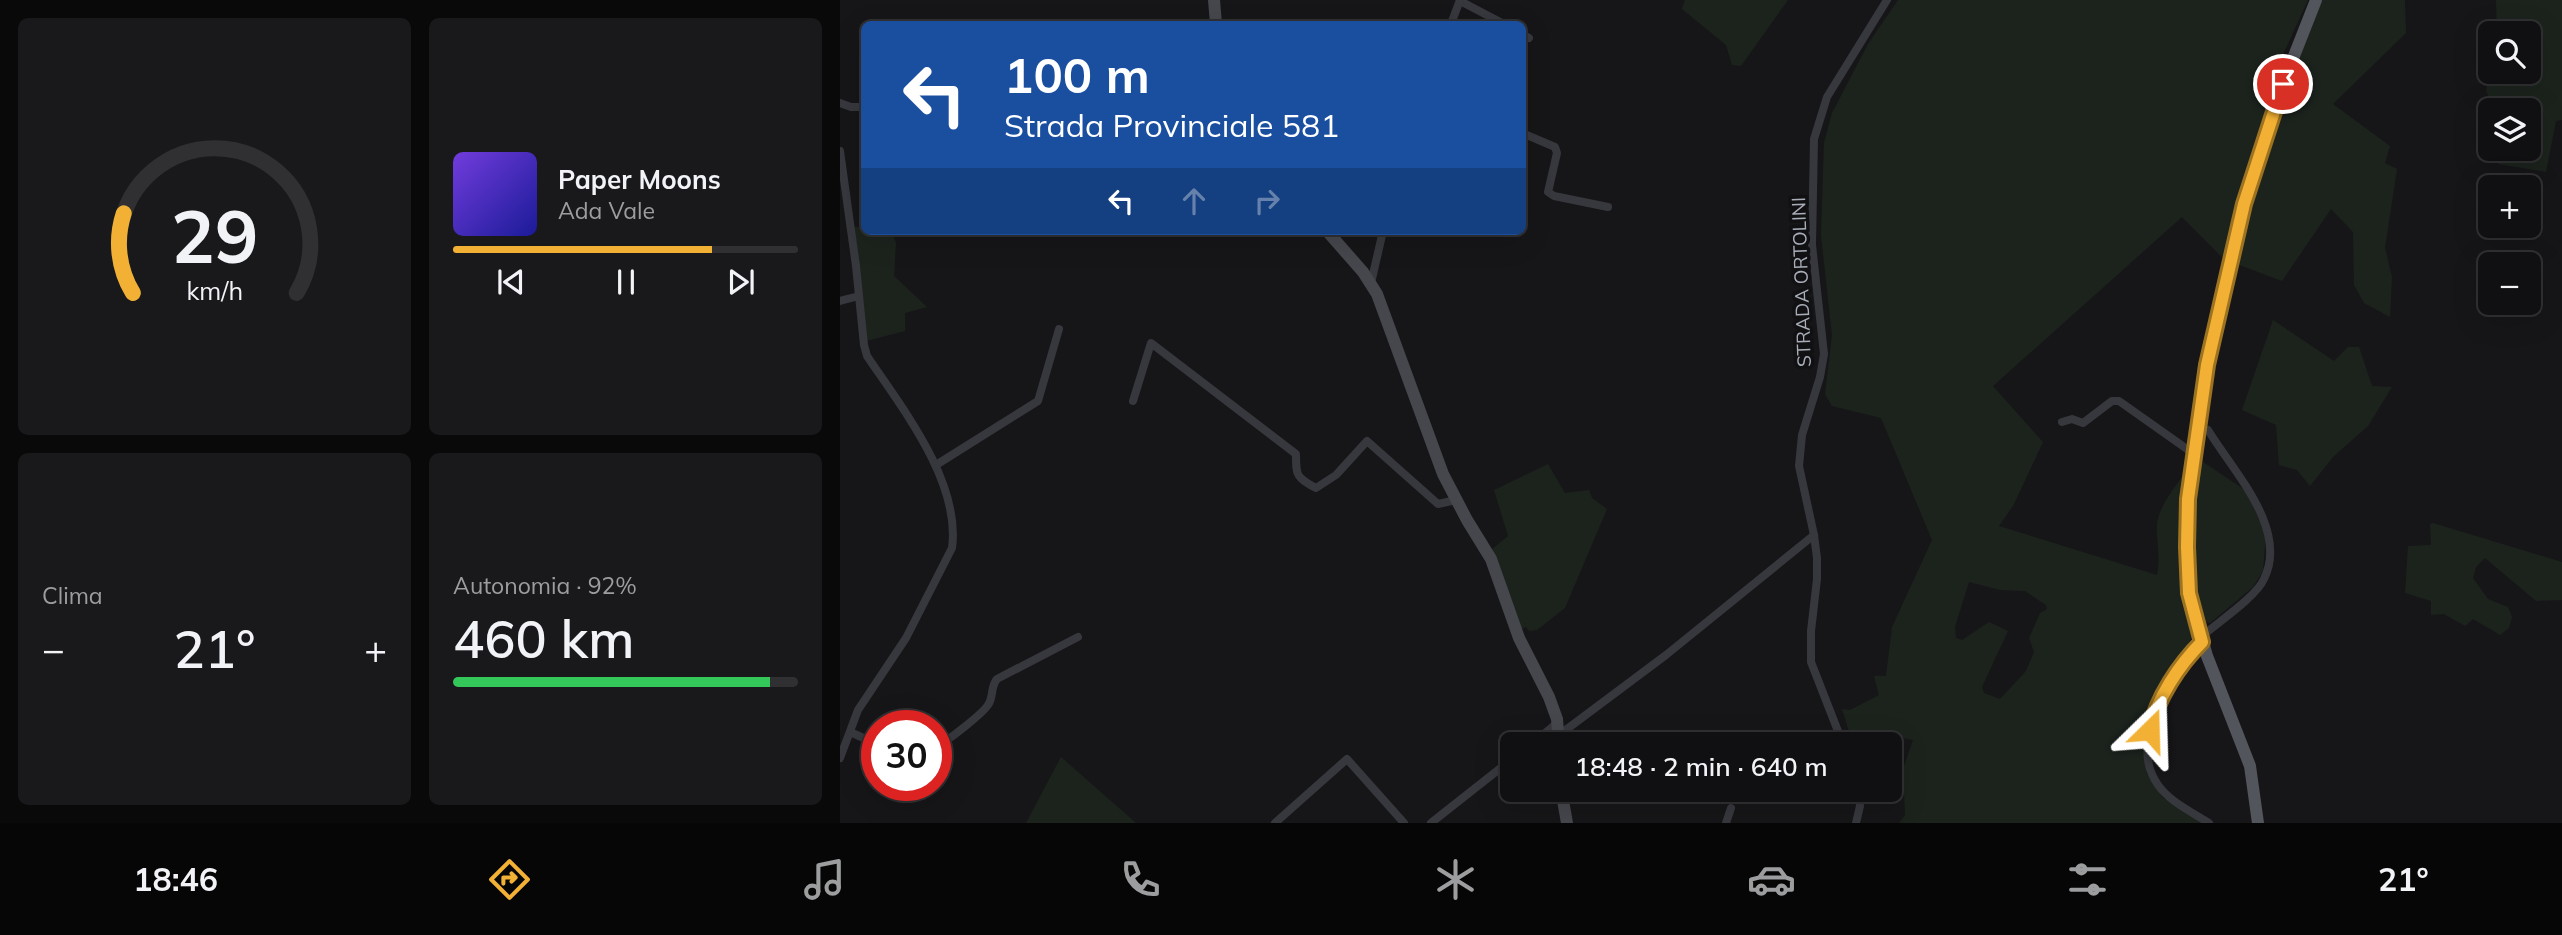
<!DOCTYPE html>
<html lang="it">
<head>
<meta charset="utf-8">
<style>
	:root { --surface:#101012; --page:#19191b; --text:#f1f3f6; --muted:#9c9d9f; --line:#303032; --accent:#f2b134 }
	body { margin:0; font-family:Mulish,sans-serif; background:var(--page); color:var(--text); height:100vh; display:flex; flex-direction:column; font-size:26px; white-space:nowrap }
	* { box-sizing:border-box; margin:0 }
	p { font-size:23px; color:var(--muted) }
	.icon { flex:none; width:38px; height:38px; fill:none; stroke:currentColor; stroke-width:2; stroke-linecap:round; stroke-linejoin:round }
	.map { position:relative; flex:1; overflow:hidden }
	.panel { display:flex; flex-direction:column; gap:18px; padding:18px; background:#09090a; width:840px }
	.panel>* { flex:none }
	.top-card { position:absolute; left:21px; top:21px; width:665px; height:214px; border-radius:10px; box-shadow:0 7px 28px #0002,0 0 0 2px var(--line); background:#1a4fa0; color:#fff; overflow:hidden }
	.fabs { position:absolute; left:1638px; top:21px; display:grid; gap:14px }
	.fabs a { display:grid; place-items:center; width:63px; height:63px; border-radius:10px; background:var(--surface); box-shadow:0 7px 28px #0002,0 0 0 2px var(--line); font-size:35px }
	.speed { position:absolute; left:21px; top:710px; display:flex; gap:14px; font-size:35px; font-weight:700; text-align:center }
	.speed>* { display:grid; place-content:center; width:91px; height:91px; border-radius:50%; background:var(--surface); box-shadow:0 7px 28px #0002,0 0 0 2px var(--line); line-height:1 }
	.speed .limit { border:10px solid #d22; background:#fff; color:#111 }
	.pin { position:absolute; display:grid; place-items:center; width:60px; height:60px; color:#fff; margin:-30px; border:4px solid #fff; border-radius:50%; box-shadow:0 2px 7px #0007 }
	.me { position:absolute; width:77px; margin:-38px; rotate:22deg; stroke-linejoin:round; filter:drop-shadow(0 0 5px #0008) }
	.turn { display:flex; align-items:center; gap:24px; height:147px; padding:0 28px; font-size:32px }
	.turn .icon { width:91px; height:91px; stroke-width:2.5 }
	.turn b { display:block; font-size:49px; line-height:60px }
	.lanes { display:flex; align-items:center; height:66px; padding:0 28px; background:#0003; justify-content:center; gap:35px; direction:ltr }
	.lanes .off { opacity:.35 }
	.big { font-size:52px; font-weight:600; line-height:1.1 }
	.panel .tile { flex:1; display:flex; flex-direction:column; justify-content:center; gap:10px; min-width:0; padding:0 24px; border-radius:10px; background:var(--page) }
	.panel .dial { align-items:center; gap:0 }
	.dial svg { height:182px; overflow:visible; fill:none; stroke:var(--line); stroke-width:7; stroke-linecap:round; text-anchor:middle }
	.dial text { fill:var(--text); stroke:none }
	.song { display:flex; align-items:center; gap:21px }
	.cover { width:84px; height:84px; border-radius:10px; background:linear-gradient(135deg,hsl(260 70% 55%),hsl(240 70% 35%)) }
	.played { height:7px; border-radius:4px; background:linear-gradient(90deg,var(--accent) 75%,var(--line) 75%) }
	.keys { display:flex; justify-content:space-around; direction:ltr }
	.heat { display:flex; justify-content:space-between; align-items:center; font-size:38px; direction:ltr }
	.charge { height:10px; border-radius:5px; background:linear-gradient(90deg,#34c759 92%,var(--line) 0) }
	.panel .tiles { flex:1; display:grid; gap:18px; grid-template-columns:repeat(2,1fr) }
	.trip { position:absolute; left:660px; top:732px; width:402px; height:70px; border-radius:10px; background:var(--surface); box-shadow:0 7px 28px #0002,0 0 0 2px var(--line); font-weight:600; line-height:70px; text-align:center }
	.tabs { display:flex; height:112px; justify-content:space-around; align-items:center; background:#060607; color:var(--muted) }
	.tabs .icon { width:49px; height:49px }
	.tabs .current { color:var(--accent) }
	.tabs b { font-size:32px; color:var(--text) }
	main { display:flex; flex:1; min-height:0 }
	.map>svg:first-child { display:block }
	.green { fill:#1c231d; fill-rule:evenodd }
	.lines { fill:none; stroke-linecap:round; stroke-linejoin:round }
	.street { stroke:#37383d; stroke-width:8 }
	.secondary { stroke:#45474d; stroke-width:12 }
	.primary { stroke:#53555c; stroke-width:12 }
	.route-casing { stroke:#9d7322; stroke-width:18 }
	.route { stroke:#f2b134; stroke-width:12 }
	.labels { text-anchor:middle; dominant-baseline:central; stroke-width:7; stroke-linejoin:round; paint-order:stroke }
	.street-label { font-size:19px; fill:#a8adb8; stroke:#111113 }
</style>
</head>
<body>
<main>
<section class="panel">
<div class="tiles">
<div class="tile dial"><svg viewBox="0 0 100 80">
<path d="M14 69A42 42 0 1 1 86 69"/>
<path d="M14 69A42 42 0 0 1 10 34" stroke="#f2b134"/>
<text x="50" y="56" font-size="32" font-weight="700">29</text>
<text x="50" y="72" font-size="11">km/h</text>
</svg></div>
<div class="tile">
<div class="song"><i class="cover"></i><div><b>Paper Moons</b><p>Ada Vale</p></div></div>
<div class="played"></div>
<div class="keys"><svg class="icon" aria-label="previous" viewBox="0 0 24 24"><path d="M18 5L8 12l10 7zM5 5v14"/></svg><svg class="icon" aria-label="pause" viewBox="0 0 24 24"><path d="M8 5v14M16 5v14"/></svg><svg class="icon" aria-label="next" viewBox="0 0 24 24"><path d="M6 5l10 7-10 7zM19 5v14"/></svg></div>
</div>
<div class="tile"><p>Clima</p>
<div class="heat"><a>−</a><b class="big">21°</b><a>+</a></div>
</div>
<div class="tile"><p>Autonomia · 92%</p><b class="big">460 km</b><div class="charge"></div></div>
</div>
</section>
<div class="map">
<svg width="1722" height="823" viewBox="0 0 1722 823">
	<rect width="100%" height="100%" fill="#161618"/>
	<g class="green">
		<polygon points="845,0 948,0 901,66 892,65 886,45 842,9"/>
		<path d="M 1058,0 L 1468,0 L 1440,61 L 1383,258 L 1342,217 L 1153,386 L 1203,442 L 1173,506 L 1159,526 L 1317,575 C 1321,554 1316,542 1317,524 C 1319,506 1334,489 1344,474 L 1339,548 L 1353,636 L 1306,720 L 1303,744 L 1307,774 L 1322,797 L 1363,823 L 1059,823 L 1065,815 L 1063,769 L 1073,740 L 1053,736 L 1050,745 L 1013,744 L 1002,709 L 1010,710 L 1039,695 L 1034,676 L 1046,676 L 1052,627 L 1092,540 L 1041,418 L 992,406 L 985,394 L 992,335 L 981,235 L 984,143 L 992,113 L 1028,44 ZM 1129,582 L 1160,590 L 1185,591 L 1206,605 L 1207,609 L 1200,613 L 1189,638 L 1194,652 L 1186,671 L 1160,699 L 1144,693 L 1142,687 L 1168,631 L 1149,622 L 1122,640 L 1116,638 L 1115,627 Z"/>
		<polygon points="1481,0 1565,0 1566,33 1493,104 1550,146 1545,163 1557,169 1545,248 1552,277 1550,317 1524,303 1514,285 1513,232 1491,209 1442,281 1394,263 1427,144"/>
		<polygon points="1656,0 1722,0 1722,120 1716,121 1706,172 1658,164 1660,149 1689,149 1689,110 1656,110 1646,91 1650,69 1650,72 1689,72 1689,33 1657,33"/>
		<polygon points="14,227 24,227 24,231 52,231 56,243 54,276 87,307 65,313 65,331 26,341"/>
		<polygon points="1433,320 1494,361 1508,347 1519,347 1532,386 1552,387 1528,426 1493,457 1470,486 1457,470 1439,465 1436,425 1402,410"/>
		<polygon points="1360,460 1405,490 1426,534 1423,571 1413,587 1370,623 1363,621 1352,568 1351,513"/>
		<polygon points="708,464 725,493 749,490 752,498 767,509 725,608 697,630 689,631 686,627 680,630 651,550 668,536 654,490"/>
		<polygon points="1593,523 1722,562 1722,600 1696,601 1645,558 1636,567 1633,578 1648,599 1668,607 1672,617 1669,628 1660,635 1633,619 1625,626 1604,614 1591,615 1591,601 1565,593 1568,546 1591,545 1590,524"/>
		<polygon points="221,757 296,823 186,823"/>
	</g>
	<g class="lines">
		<g class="street">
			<polyline points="620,1 664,24"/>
			<polyline points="611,24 620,0"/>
			<polyline points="682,34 689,38"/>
			<polyline points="0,103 11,107 24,107"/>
			<polyline points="682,133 715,147 717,153 708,192 714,196 768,207"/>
			<path d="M 0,151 L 16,266 L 24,345 L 27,356 C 62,408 121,482 112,548 L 66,638 L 18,710 L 0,758"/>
			<polyline points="531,283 543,231"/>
			<polyline points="0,301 19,296"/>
			<path d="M 293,401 L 311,343 L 456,454 C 456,476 456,477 476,488 L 496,475 L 527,441 L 598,504 L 616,500"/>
			<polyline points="1222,422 1232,419 1243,423 1272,401 1279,401 1354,454"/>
			<polyline points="96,465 198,401 219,329"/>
			<path d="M 1361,637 C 1377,623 1416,597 1424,579 C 1449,529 1393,471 1368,430"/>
			<path d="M 1362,642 C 1331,673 1287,741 1318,785 C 1330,802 1352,812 1369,823"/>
			<polyline points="10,732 37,744"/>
			<polyline points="719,735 826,655 974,535"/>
			<polyline points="692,744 717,723"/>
			<polyline points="1003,744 971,662 971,631 977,579 977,558 974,535 959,466 962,435 980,377 984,354 972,245 974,139 987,97 1047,0"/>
			<path d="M 96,746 C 106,743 143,713 148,705 C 154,697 150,687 157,679 L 238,637"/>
			<polyline points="435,823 507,759 564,823"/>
			<polyline points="591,823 672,759"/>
			<polyline points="886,823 891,808"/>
			<polyline points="1016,823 1020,806 1019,789"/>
		</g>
		<g class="secondary">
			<polyline points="374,0 376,24"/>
			<polyline points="487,231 523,272 537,294 603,474 627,520 651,559 679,638 709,697 717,719 719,744"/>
			<polyline points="721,789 727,823"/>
		</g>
		<polyline class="primary" points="1418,823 1410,766 1367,656 1349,593 1348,499 1367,365 1404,204 1443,84 1476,0"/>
	</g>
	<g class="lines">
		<defs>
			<path id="route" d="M 1310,730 C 1317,698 1339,665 1362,642 L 1349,593 L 1347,547 L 1348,499 L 1367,365 L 1404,204 L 1443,84"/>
		</defs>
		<use href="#route" class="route-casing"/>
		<use href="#route" class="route"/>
	</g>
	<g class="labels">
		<g class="street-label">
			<text transform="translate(961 282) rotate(-92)">STRADA ORTOLINI</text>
		</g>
	</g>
</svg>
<div class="fabs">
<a><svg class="icon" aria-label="search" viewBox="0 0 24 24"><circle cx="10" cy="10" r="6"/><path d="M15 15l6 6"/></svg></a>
<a><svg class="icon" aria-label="layers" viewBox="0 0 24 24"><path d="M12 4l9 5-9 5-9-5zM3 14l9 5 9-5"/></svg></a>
<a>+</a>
<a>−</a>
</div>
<div class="speed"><div class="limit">30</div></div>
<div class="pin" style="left:1443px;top:84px;background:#d93025"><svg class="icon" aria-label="arrive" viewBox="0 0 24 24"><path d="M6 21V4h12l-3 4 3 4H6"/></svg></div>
<svg class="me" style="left:1310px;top:730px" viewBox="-20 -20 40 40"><path d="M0-17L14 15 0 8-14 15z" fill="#f2b134" stroke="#fff" stroke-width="4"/></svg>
<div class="trip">18:48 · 2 min · 640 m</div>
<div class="top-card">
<div class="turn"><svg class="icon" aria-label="left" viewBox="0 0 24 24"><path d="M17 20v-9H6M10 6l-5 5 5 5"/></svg><div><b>100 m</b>Strada Provinciale 581</div></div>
<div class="lanes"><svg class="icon" aria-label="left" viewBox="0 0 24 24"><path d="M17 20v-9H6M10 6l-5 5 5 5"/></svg><svg class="icon off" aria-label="ahead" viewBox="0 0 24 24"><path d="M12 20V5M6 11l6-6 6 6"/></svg><svg class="icon off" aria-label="right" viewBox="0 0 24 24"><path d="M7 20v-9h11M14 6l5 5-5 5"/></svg></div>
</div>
</div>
</main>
<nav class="tabs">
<b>18:46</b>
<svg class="icon current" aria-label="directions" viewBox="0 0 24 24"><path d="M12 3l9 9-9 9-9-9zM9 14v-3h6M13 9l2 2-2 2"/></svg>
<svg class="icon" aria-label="music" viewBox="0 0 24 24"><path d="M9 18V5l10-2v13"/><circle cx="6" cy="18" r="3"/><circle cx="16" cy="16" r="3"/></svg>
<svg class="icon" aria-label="phone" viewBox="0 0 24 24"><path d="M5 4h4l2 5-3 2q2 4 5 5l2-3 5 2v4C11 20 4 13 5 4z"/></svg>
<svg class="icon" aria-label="climate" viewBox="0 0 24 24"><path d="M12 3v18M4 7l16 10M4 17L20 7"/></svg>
<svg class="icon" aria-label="car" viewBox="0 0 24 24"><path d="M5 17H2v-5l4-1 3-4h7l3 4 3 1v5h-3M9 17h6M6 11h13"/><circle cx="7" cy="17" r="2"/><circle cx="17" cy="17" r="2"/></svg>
<svg class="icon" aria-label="filters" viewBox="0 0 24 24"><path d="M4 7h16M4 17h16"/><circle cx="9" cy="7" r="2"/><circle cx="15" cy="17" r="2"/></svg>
<b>21°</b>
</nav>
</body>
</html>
